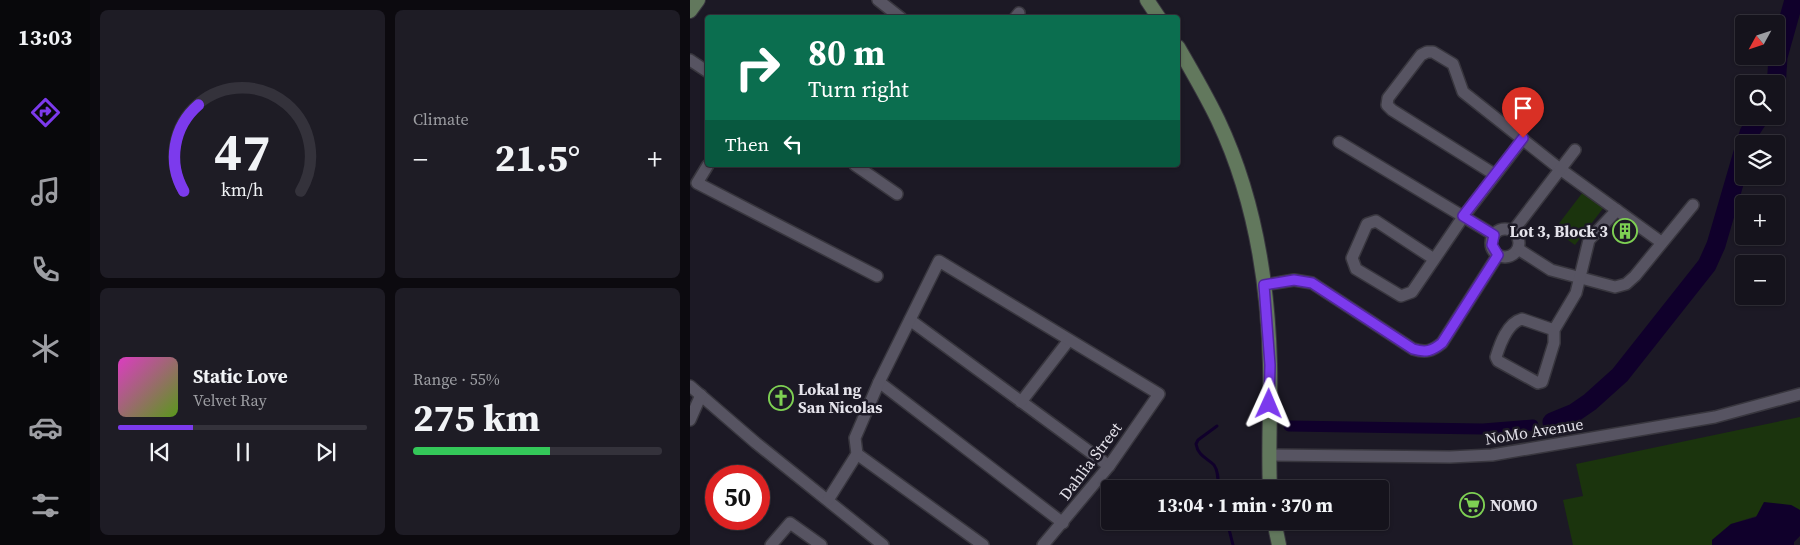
<!DOCTYPE html>
<html lang="en">
<head>
<meta charset="utf-8">
<style>
	:root { --surface:#15131c; --page:#1e1c25; --text:#f1f3f6; --muted:#9d9ea3; --line:#34323b; --accent:#7c3aed }
	body { margin:0; font-family:"Source Serif 4",serif; background:var(--page); color:var(--text); height:100vh; display:flex; flex-direction:column; font-size:19px; white-space:nowrap }
	* { box-sizing:border-box; margin:0 }
	p { font-size:16px; color:var(--muted) }
	.icon { flex:none; width:28px; height:28px; fill:none; stroke:currentColor; stroke-width:2; stroke-linecap:round; stroke-linejoin:round }
	.map { position:relative; flex:1; overflow:hidden }
	.drawer { display:flex; flex-direction:column; gap:10px; padding:10px; background:#0c0a0f; width:600px }
	.drawer>* { flex:none }
	.top-card { position:absolute; left:15px; top:15px; width:475px; height:152px; border-radius:5px; box-shadow:0 1px 4px #0004,0 0 0 1px var(--line); background:#0b6e4f; color:#fff; overflow:hidden }
	.needle { width:32px; rotate:230deg }
	.fabs { position:absolute; left:1045px; top:15px; display:grid; gap:10px }
	.fabs a { display:grid; place-items:center; width:50px; height:50px; border-radius:5px; background:var(--surface); box-shadow:0 1px 4px #0004,0 0 0 1px var(--line); font-size:25px }
	.speed { position:absolute; left:15px; top:465px; display:flex; gap:10px; font-size:25px; font-weight:700; text-align:center }
	.speed>* { display:grid; place-content:center; width:65px; height:65px; border-radius:50%; background:var(--surface); box-shadow:0 1px 4px #0004,0 0 0 1px var(--line); line-height:1 }
	.speed .limit { border:8px solid #d22; background:#fff; color:#111 }
	.pin { position:absolute; display:grid; place-items:center; width:42px; height:42px; color:#fff; margin:-51px -21px; border-radius:50% 50% 50% 0; rotate:-45deg; box-shadow:0 0 5px #0007 }
	.pin .icon { rotate:45deg }
	.me { position:absolute; width:55px; margin:-28px; rotate:1deg; stroke-linejoin:round; filter:drop-shadow(0 0 4px #0008) }
	.turn { display:flex; align-items:center; gap:18px; height:105px; padding:0 20px; font-size:22px }
	.turn .icon { width:65px; height:65px; stroke-width:2.5 }
	.turn b { display:block; font-size:35px; line-height:42px }
	.then { display:flex; align-items:center; height:48px; padding:0 20px; background:#0003; gap:10px; font-size:19px }
	.big { font-size:38px; font-weight:700; line-height:1.1 }
	.drawer .card { flex:1; display:flex; flex-direction:column; justify-content:center; gap:8px; min-width:0; padding:0 18px; border-radius:8px; background:var(--page) }
	.drawer .dial { align-items:center; gap:0 }
	.dial svg { height:130px; overflow:visible; fill:none; stroke:var(--line); stroke-width:7; stroke-linecap:round; text-anchor:middle }
	.dial text { fill:var(--text); stroke:none }
	.song { display:flex; align-items:center; gap:15px }
	.cover { width:60px; height:60px; border-radius:8px; background:linear-gradient(135deg,hsl(310 70% 55%),hsl(90 70% 35%)) }
	.played { height:5px; border-radius:2px; background:linear-gradient(90deg,var(--accent) 30%,var(--line) 30%) }
	.keys { display:flex; justify-content:space-around; direction:ltr }
	.heat { display:flex; justify-content:space-between; align-items:center; font-size:28px; direction:ltr }
	.charge { height:8px; border-radius:4px; background:linear-gradient(90deg,#34c759 55%,var(--line) 0) }
	.drawer .tiles { flex:1; display:grid; gap:10px; grid-template-columns:repeat(2,1fr) }
	.trip { position:absolute; left:411px; top:480px; width:288px; height:50px; border-radius:5px; background:var(--surface); box-shadow:0 1px 4px #0004,0 0 0 1px var(--line); font-weight:700; line-height:50px; text-align:center }
	main { display:flex; flex:1; min-height:0 }
	.tabs { display:flex; flex-direction:column; width:90px; justify-content:space-around; align-items:center; background:#08080b; color:var(--muted) }
	.tabs .icon { width:35px; height:35px }
	.tabs .selected { color:var(--accent) }
	.tabs b { font-size:22px; color:var(--text) }
	.map>svg:first-child { display:block }
	.green { fill:#1b340d }
	.water { fill:#10002b }
	.lines { fill:none; stroke-linecap:round; stroke-linejoin:round }
	.stream { stroke:#10002b; stroke-width:3 }
	.canal { stroke:#10002b; stroke-width:11 }
	.river { stroke:#10002b; stroke-width:19 }
	.minor-casing { stroke:#38363e; stroke-width:14 }
	.major-casing { stroke:#38363e; stroke-width:16 }
	.minor { stroke:#575462; stroke-width:11 }
	.major { stroke:#62785d; stroke-width:14 }
	.route-casing { stroke:#51269a; stroke-width:12 }
	.route { stroke:#7c3aed; stroke-width:9 }
	.labels { text-anchor:middle; dominant-baseline:central; stroke-width:5; stroke-linejoin:round; paint-order:stroke }
	.poi-label { font-size:16px; font-weight:bold; fill:#e4e2ea; stroke:#1c1925; text-anchor:start }
	.street-label { font-size:16px; fill:#e4e2ea; stroke:#1c1925 }
</style>
</head>
<body>
<main>
<nav class="tabs">
<b>13:03</b>
<svg class="icon selected" aria-label="directions" viewBox="0 0 24 24"><path d="M12 3l9 9-9 9-9-9zM9 14v-3h6M13 9l2 2-2 2"/></svg>
<svg class="icon" aria-label="music" viewBox="0 0 24 24"><path d="M9 18V5l10-2v13"/><circle cx="6" cy="18" r="3"/><circle cx="16" cy="16" r="3"/></svg>
<svg class="icon" aria-label="phone" viewBox="0 0 24 24"><path d="M5 4h4l2 5-3 2q2 4 5 5l2-3 5 2v4C11 20 4 13 5 4z"/></svg>
<svg class="icon" aria-label="climate" viewBox="0 0 24 24"><path d="M12 3v18M4 7l16 10M4 17L20 7"/></svg>
<svg class="icon" aria-label="car" viewBox="0 0 24 24"><path d="M5 17H2v-5l4-1 3-4h7l3 4 3 1v5h-3M9 17h6M6 11h13"/><circle cx="7" cy="17" r="2"/><circle cx="17" cy="17" r="2"/></svg>
<svg class="icon" aria-label="filters" viewBox="0 0 24 24"><path d="M4 7h16M4 17h16"/><circle cx="9" cy="7" r="2"/><circle cx="15" cy="17" r="2"/></svg>
</nav>
<section class="drawer">
<div class="tiles">
<div class="card dial"><svg viewBox="0 0 100 80">
<path d="M14 69A42 42 0 1 1 86 69"/>
<path d="M14 69A42 42 0 0 1 23 16" stroke="#7c3aed"/>
<text x="50" y="56" font-size="32" font-weight="700">47</text>
<text x="50" y="72" font-size="11">km/h</text>
</svg></div>
<div class="card"><p>Climate</p>
<div class="heat"><a>−</a><b class="big">21.5°</b><a>+</a></div>
</div>
<div class="card">
<div class="song"><i class="cover"></i><div><b>Static Love</b><p>Velvet Ray</p></div></div>
<div class="played"></div>
<div class="keys"><svg class="icon" aria-label="previous" viewBox="0 0 24 24"><path d="M18 5L8 12l10 7zM5 5v14"/></svg><svg class="icon" aria-label="pause" viewBox="0 0 24 24"><path d="M8 5v14M16 5v14"/></svg><svg class="icon" aria-label="next" viewBox="0 0 24 24"><path d="M6 5l10 7-10 7zM19 5v14"/></svg></div>
</div>
<div class="card"><p>Range · 55%</p><b class="big">275 km</b><div class="charge"></div></div>
</div>
</section>
<div class="map">
<svg width="1110" height="545" viewBox="0 0 1110 545">
	<rect width="100%" height="100%" fill="#1c1925"/>
	<g class="green">
		<polygon points="893,192 914,207 885,245 864,230"/>
		<polygon points="1110,417 1110,510 1101,505 1041,524 1022,540 1022,545 883,545 873,500 893,496 886,464"/>
	</g>
	<polygon class="water" points="1074,502 1101,505 1110,510 1110,536 1104,542 1104,545 1022,545 1022,540 1041,524 1066,517"/>
	<g class="lines">
		<g class="stream">
			<path d="M 527,426 L 508,440 L 506,444 C 508,456 517,458 524,465 C 529,472 528,481 528,489"/>
			<polyline points="537,521 543,545"/>
		</g>
		<polyline class="canal" points="599,426 793,429 843,425"/>
		<g class="river">
			<polyline points="1086,88 1088,57 1104,0"/>
			<polyline points="1056,144 1059,133 1070,116"/>
			<polyline points="862,422 884,413 900,402 930,375 1017,265 1026,245 1054,149"/>
		</g>
		<defs>
			<g id="minor">
				<polyline points="188,0 211,18"/>
				<polyline points="325,18 329,13"/>
				<polyline points="0,60 18,72"/>
				<polyline points="649,142 804,235"/>
				<polyline points="18,165 7,183 187,276"/>
				<polyline points="165,165 207,194"/>
				<polyline points="804,174 702,110 697,105 698,98 731,55 737,52 743,52 763,64 773,92 870,169 971,242"/>
				<circle cx="815" cy="243" r="14"/>
				<polyline points="823,231 885,150"/>
				<polyline points="828,249 861,270 925,287 936,284 945,276 1003,205"/>
				<polyline points="744,259 686,221 677,224 662,258 666,269 711,296 722,292 773,217 833,139"/>
				<path d="M 574,285 L 604,280 L 622,283 L 723,349 C 736,353 742,351 752,343 L 808,255"/>
				<polyline points="220,320 419,466"/>
				<path d="M 864,330 L 832,319 C 817,323 810,344 806,357 L 808,361 L 848,383 L 852,382 L 864,343 L 864,330 L 886,293 L 899,240 L 927,210"/>
				<polyline points="189,382 373,523"/>
				<polyline points="0,386 66,443 193,545"/>
				<polyline points="331,402 379,340"/>
				<polyline points="0,420 11,395"/>
				<polyline points="167,454 293,545"/>
				<polyline points="579,455 760,457 802,455 1025,417 1110,394"/>
				<polyline points="138,500 167,454 165,438 189,382 249,261 469,394 419,466 353,545"/>
				<polyline points="81,545 100,523 131,545"/>
			</g>
			<g id="major">
				<polyline points="457,0 469,18"/>
				<polyline points="0,11 8,0"/>
				<path d="M 488,47 C 502,71 516,95 528,120 C 564,196 578,281 580,364 C 581,405 578,447 580,489"/>
				<polyline points="584,521 589,545"/>
			</g>
		</defs>
		<use href="#minor" class="minor-casing"/>
		<use href="#major" class="major-casing"/>
		<use href="#minor" class="minor"/>
		<use href="#major" class="major"/>
	</g>
	<g class="lines">
		<defs>
			<path id="route" d="M 579,404 L 580,365 L 574,285 L 604,280 L 622,283 L 723,349 C 736,353 742,351 752,343 L 808,255 L 802,245 L 804,235 L 773,216 L 833,138"/>
		</defs>
		<use href="#route" class="route-casing"/>
		<use href="#route" class="route"/>
	</g>
	<defs>
		<symbol id="building-ring" viewBox="-11 -11 22 22"><circle r="9.5" fill="#1c1925" stroke="#7ed053" stroke-width="1.5"/><path d="M-4-6H4V6H1V3H-1V6H-4ZM-2.5-4.3h1.7v1.8h-1.7ZM.8-4.3h1.7v1.8H.8ZM-2.5-1h1.7V.8h-1.7ZM.8-1h1.7V.8H.8Z" fill="#7ed053"/></symbol>
		<symbol id="church-ring" viewBox="-11 -11 22 22"><circle r="9.5" fill="#1c1925" stroke="#7ed053" stroke-width="1.5"/><path d="M-1.2-6h2.4v3.5h3.3v2.4h-3.3V6h-2.4V-.1h-3.3v-2.4h3.3Z" fill="#7ed053"/></symbol>
		<symbol id="supermarket-ring" viewBox="-11 -11 22 22"><circle r="9.5" fill="#1c1925" stroke="#7ed053" stroke-width="1.5"/><path d="M-6-5.5h2.5l.6 2H6L4.5 2H-2.5L-4.4-4H-6ZM-1.5 3.2a1.3 1.3 0 1 0 .1 0ZM3 3.2a1.3 1.3 0 1 0 .1 0Z" fill="#7ed053"/></symbol>
	</defs>
	<g fill-rule="evenodd">
		<use href="#building-ring" x="921" y="217" width="28" height="28"/>
		<use href="#church-ring" x="77" y="384" width="28" height="28"/>
		<use href="#supermarket-ring" x="768" y="491" width="28" height="28"/>
	</g>
	<g class="labels">
		<g class="poi-label">
			<text x="918" y="231" text-anchor="end">Lot 3, Block 3</text>
			<text x="108" y="389">Lokal ng<tspan x="108" dy="18">San Nicolas</tspan></text>
			<text x="800" y="505">NOMO</text>
		</g>
		<g class="street-label">
			<text transform="translate(844 431) rotate(-9)">NoMo Avenue</text>
			<text transform="translate(400 461) rotate(-53)">Dahlia Street</text>
		</g>
	</g>
</svg>
<div class="fabs">
<a><svg class="needle" viewBox="-14 -14 28 28"><path d="M0-13l5 13h-10z" fill="#e53935"/><path d="M0 13l5-13h-10z" fill="#9d9ea3"/></svg></a>
<a><svg class="icon" aria-label="search" viewBox="0 0 24 24"><circle cx="10" cy="10" r="6"/><path d="M15 15l6 6"/></svg></a>
<a><svg class="icon" aria-label="layers" viewBox="0 0 24 24"><path d="M12 4l9 5-9 5-9-5zM3 14l9 5 9-5"/></svg></a>
<a>+</a>
<a>−</a>
</div>
<div class="speed"><div class="limit">50</div></div>
<div class="pin" style="left:833px;top:138px;background:#d93025"><svg class="icon" aria-label="arrive" viewBox="0 0 24 24"><path d="M6 21V4h12l-3 4 3 4H6"/></svg></div>
<svg class="me" style="left:579px;top:404px" viewBox="-20 -20 40 40"><path d="M0-17L14 15 0 8-14 15z" fill="#7c3aed" stroke="#fff" stroke-width="4"/></svg>
<div class="trip">13:04 · 1 min · 370 m</div>
<div class="top-card">
<div class="turn"><svg class="icon" aria-label="right" viewBox="0 0 24 24"><path d="M7 20v-9h11M14 6l5 5-5 5"/></svg><div><b>80 m</b>Turn right</div></div>
<div class="then">Then<svg class="icon" aria-label="left" viewBox="0 0 24 24"><path d="M17 20v-9H6M10 6l-5 5 5 5"/></svg></div>
</div>
</div>
</main>
</body>
</html>
